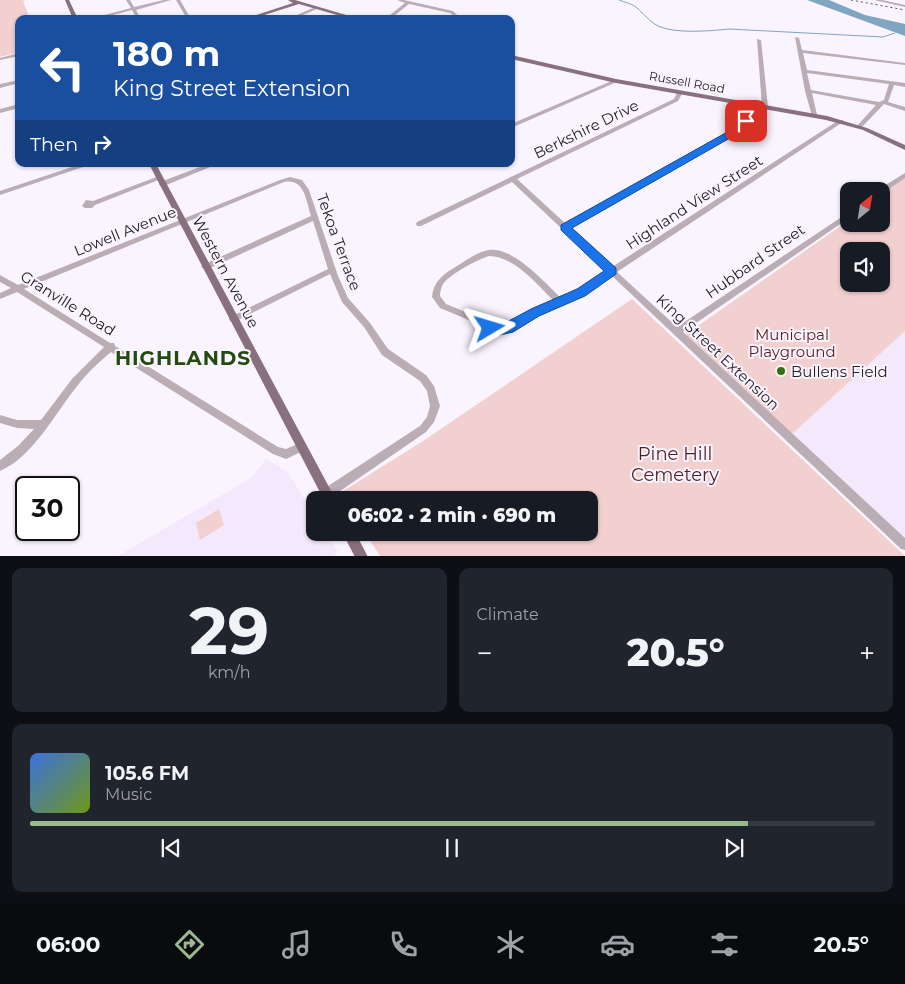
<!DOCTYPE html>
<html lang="en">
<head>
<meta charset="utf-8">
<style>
	:root { --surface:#171b24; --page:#20242c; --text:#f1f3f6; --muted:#9ea1a6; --line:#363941; --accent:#9ab98e }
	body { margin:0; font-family:Montserrat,sans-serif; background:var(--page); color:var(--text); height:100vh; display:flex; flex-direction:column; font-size:19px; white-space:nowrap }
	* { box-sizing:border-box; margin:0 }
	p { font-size:16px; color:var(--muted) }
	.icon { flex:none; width:28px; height:28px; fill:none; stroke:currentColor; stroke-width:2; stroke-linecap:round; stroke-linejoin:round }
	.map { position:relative; height:556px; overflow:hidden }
	.side { display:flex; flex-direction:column; gap:12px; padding:12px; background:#0d0f14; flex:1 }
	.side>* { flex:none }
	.hud { position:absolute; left:15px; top:15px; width:500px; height:152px; border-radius:10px; box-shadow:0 1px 4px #0004; background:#1a4fa0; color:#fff; overflow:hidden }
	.needle { width:32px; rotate:30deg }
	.fabs { position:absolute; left:840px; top:182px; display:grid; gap:10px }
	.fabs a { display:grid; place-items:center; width:50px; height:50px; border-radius:10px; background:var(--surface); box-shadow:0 1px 4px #0004; font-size:25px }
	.speed { position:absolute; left:15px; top:476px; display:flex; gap:10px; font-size:25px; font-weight:700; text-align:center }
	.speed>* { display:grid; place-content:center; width:65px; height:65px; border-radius:50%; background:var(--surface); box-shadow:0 1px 4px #0004; line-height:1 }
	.speed .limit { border:2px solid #111; border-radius:8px; background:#fff; color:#111 }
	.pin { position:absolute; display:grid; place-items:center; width:42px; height:42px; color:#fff; margin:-21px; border-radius:10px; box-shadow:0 2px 8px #0006 }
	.me { position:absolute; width:55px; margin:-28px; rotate:83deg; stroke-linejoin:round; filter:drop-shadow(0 0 4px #0008) }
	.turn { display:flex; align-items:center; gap:18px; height:105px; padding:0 15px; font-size:22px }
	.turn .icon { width:65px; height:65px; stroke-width:2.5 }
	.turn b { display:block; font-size:35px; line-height:42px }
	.then { display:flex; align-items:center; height:48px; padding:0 15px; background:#0003; gap:10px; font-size:19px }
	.big { font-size:38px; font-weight:800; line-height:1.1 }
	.side .tile { flex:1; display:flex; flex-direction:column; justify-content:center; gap:8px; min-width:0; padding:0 18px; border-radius:10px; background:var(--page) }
	.side .dial { align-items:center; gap:0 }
	.dial b { font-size:65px; line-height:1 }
	.song { display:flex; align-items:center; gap:15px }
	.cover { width:60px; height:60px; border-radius:8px; background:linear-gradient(135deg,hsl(220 70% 55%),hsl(80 70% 35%)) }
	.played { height:5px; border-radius:2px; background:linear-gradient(90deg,var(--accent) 85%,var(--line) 85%) }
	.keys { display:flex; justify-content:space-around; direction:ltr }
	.heat { display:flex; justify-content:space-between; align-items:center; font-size:28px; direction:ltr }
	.side .tiles { flex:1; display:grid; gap:12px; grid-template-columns:1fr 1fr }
	.tile:last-child { grid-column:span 2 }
	.trip { position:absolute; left:306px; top:491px; width:292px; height:50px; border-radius:10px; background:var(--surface); box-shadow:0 1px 4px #0004; font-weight:800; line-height:50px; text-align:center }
	.tab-bar { display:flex; height:80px; justify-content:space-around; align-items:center; background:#090b0e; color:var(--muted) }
	.tab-bar .icon { width:35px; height:35px }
	.tab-bar .on { color:var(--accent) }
	.tab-bar b { font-size:22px; color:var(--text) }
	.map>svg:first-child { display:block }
	.built { fill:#f4e8fd }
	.green { fill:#f2d0cf; fill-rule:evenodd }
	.water { fill:#80a5c0 }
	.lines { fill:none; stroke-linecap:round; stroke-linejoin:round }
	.stream { stroke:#80a5c0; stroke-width:1 }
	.minor { fill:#bbadb4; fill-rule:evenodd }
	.major { fill:#88717d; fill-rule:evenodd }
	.rail { stroke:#57515c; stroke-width:1; stroke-dasharray:2 3; stroke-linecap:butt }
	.route { fill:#1a73e8; stroke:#114b97 }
	.poi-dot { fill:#2f720e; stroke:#faf4ff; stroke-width:2 }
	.labels { text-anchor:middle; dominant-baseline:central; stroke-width:4; stroke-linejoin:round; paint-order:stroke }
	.far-street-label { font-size:12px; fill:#26202a; stroke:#faf4ff }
	.street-label { font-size:15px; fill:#26202a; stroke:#faf4ff }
	.park-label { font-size:15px; fill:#571c20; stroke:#faf4ff }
	.poi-label { font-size:15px; fill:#26202a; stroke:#faf4ff; text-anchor:start }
	.near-park-label { font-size:18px; fill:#571c20; stroke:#faf4ff }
	.district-label { font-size:20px; font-weight:bold; letter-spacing:1px; fill:#214b0f; stroke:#faf4ff }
</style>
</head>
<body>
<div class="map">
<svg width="905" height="557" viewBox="0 0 905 557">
	<rect width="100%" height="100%" fill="#faf4ff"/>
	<g class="built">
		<polygon points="905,331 905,540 792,434"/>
		<polygon points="266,459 288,472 315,516 315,532 326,533 338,552 332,557 116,557 251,478"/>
	</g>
	<g class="green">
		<polygon points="0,0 27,0 23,1 30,19 19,19 19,52 0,57"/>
		<path d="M 905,177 L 905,331 L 792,434 L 685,335 L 849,220 L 849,224 L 881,224 L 881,195 ZM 849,251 L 881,251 L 881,284 L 849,284 Z"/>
		<polygon points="632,299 905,556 380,556 365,533 590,532 590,500 344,500 340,493 423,441"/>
		<polygon points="219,509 224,525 200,540 196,523"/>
	</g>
	<polygon class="water" points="807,0 829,0 865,15 905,24 905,36"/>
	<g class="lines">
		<path class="stream" d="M 619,0 C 624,2 633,4 637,8 C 644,14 649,21 658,26 C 675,34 710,31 729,29 L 883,37 L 895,33"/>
		<g class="minor">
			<polygon points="126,0 130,0 134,7 164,0 171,0 136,10 141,19 137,19 132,10 98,19 90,19 131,8"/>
			<polygon points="176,0 180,0 191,19 187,19"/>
			<polygon points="397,0 404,0 453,11 457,15 455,19 451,19 453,15 450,13 409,4 390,19 385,19 405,3"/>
			<polygon points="874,0 882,0 905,5 905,7"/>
			<polygon points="315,7 319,8 294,19 288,19"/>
			<path d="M 795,37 L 799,38 L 802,50 L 905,63 L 905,65 L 803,53 L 807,70 L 905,83 L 905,87 L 894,85 L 888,102 L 905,107 L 905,111 L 884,104 L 861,128 L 857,128 L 857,126 L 876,105 L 812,93 L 817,115 L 816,116 L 812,116 L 805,91 ZM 807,73 L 889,84 L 884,100 L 879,102 L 811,90 Z"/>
			<polygon points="757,39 761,40 768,107 765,109 762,107"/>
			<polygon points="19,53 19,56 0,60 0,58"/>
			<polygon points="19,80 19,83 0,88 0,84"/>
			<polygon points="614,80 619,81 511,128 511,124"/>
			<path d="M 678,91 L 683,92 L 678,101 L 517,179 L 566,224 L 739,127 L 743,123 L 744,104 L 749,103 L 749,123 L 743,129 L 570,228 L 612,267 L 839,120 L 843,120 L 843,122 L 617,272 L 677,327 L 849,212 L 849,218 L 683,332 L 905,538 L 905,550 L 901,549 L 611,275 L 574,300 L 500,333 L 440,308 L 432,297 C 434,280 444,274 457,266 C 467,260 477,252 489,250 C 514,247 544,282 561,298 L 568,296 L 607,271 L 512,182 L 421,226 L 417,226 L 416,224 L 417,222 L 509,178 L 510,177 L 513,176 L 674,99 ZM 489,256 C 516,257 536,284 554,301 L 500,326 L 446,304 L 440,296 C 440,292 441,288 443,284 C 449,275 478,259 489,256 Z"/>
			<polygon points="19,104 19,108 0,113 0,109"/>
			<polygon points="81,164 90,164 89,165 0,195 0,191"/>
			<polygon points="208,164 216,164 215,165 164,186 160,186 159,184 160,182"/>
			<polygon points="905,173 905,178 883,193 881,193 881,191 878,191 879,189"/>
			<polygon points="159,176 161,177 161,179 95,205 92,208 85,208 82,206 86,200 93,201"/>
			<path d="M 290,177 L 302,180 L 309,190 L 338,276 L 348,298 L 370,323 L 388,349 L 426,375 L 434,386 L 440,406 L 434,422 L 426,432 L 330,498 L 326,499 L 322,498 L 321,494 L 322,490 L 420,426 L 427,417 L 430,406 L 427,391 L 420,381 L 382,355 L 364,327 L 342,302 L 330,274 L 236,321 L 233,322 L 230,321 L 229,319 L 230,317 L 328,269 L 313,221 L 208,269 L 205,270 L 201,267 L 202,265 L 311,216 C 306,201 305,178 284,182 L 24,289 L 110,343 L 114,343 L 115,346 L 278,447 L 286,449 L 300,443 L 303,445 L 305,448 L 303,451 L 286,459 L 273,454 L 111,352 C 99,362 87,373 78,385 C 55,413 34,456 0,471 L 0,460 L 18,446 L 34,429 L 17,428 L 0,423 L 0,415 L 17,420 L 41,420 L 72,379 L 104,347 L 17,292 L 0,299 L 0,293 L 11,288 L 0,282 L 0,275 L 18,285 L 280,180 Z"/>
		</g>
		<g class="major">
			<polygon points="65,0 69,0 78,19 73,19"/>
			<polygon points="288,0 295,0 360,19 351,19 299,4 252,19 244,19 293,3"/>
			<polygon points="511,55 616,79 827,116 867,128 905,145 905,150 863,130 826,120 616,83 511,59"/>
			<polygon points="149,164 156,164 336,500 324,500"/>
			<polygon points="342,532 355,532 368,557 355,557"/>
		</g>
		<polyline class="rail" points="851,0 905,10"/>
	</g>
	<polygon class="route" points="743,119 751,121 744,130 572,228 616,268 616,274 585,296 539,316 513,332 500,335 486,331 484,328 486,324 505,323 531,309 577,289 604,271 561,230 561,225 738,126"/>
	<circle class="poi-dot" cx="781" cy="371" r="5"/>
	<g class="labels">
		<g class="far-street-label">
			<text transform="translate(687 82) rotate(10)">Russell Road</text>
		</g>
		<g class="street-label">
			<text transform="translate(586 129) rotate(-26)">Berkshire Drive</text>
			<text transform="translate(694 202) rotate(-33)">Highland View Street</text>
			<text transform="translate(125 231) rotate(-22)">Lowell Avenue</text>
			<text transform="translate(339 242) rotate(70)">Tekoa Terrace</text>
			<text transform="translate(755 261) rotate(-35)">Hubbard Street</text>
			<text transform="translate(226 272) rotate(62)">Western Avenue</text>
			<text transform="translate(68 303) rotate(32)">Granville Road</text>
			<text transform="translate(718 352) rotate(43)">King Street Extension</text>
		</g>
		<g class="park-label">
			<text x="792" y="334">Municipal<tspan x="792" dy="17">Playground</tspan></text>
		</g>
		<g class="poi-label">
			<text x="791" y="371">Bullens Field</text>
		</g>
		<g class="near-park-label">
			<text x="675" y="454">Pine Hill<tspan x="675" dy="21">Cemetery</tspan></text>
		</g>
		<g class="district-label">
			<text x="183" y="358">HIGHLANDS</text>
		</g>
	</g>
</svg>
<div class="fabs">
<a><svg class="needle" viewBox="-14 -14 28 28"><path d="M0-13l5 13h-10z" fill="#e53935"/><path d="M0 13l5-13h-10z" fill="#9ea1a6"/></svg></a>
<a><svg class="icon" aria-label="sound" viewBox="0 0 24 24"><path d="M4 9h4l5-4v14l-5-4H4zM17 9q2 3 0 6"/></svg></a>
</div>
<div class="speed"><div class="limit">30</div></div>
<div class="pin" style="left:746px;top:121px;background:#d93025"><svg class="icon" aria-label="arrive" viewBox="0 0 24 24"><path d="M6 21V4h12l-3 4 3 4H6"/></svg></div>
<svg class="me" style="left:490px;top:328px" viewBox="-20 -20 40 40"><path d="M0-17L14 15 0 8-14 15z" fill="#1a73e8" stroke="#fff" stroke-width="4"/></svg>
<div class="trip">06:02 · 2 min · 690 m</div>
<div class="hud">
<div class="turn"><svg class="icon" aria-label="left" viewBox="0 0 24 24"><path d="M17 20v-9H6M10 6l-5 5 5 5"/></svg><div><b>180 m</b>King Street Extension</div></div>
<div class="then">Then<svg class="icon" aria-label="right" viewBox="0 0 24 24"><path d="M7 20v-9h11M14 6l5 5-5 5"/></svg></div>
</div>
</div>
<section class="side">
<div class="tiles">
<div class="tile dial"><b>29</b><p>km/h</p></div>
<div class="tile"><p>Climate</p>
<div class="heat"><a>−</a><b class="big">20.5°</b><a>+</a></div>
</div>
<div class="tile">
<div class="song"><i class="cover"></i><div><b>105.6 FM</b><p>Music</p></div></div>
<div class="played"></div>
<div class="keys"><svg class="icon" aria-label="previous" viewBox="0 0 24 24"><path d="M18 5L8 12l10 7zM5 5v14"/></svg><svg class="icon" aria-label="pause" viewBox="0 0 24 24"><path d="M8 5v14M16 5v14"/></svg><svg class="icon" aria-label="next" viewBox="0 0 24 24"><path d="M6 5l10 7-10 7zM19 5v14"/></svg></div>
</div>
</div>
</section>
<nav class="tab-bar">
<b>06:00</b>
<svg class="icon on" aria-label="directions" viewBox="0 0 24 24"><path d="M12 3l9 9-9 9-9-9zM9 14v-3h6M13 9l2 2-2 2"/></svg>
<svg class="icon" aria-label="music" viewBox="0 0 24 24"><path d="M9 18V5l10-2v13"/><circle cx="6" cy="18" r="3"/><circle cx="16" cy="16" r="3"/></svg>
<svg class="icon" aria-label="phone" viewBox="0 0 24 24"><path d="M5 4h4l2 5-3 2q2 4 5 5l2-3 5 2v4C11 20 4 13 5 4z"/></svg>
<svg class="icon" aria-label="climate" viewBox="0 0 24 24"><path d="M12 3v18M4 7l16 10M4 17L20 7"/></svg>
<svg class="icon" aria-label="car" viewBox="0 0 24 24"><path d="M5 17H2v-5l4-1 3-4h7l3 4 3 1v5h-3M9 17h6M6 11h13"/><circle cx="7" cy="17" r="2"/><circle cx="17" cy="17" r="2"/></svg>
<svg class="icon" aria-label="filters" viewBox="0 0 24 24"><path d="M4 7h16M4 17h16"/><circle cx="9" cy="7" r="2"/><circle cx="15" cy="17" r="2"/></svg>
<b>20.5°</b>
</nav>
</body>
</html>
